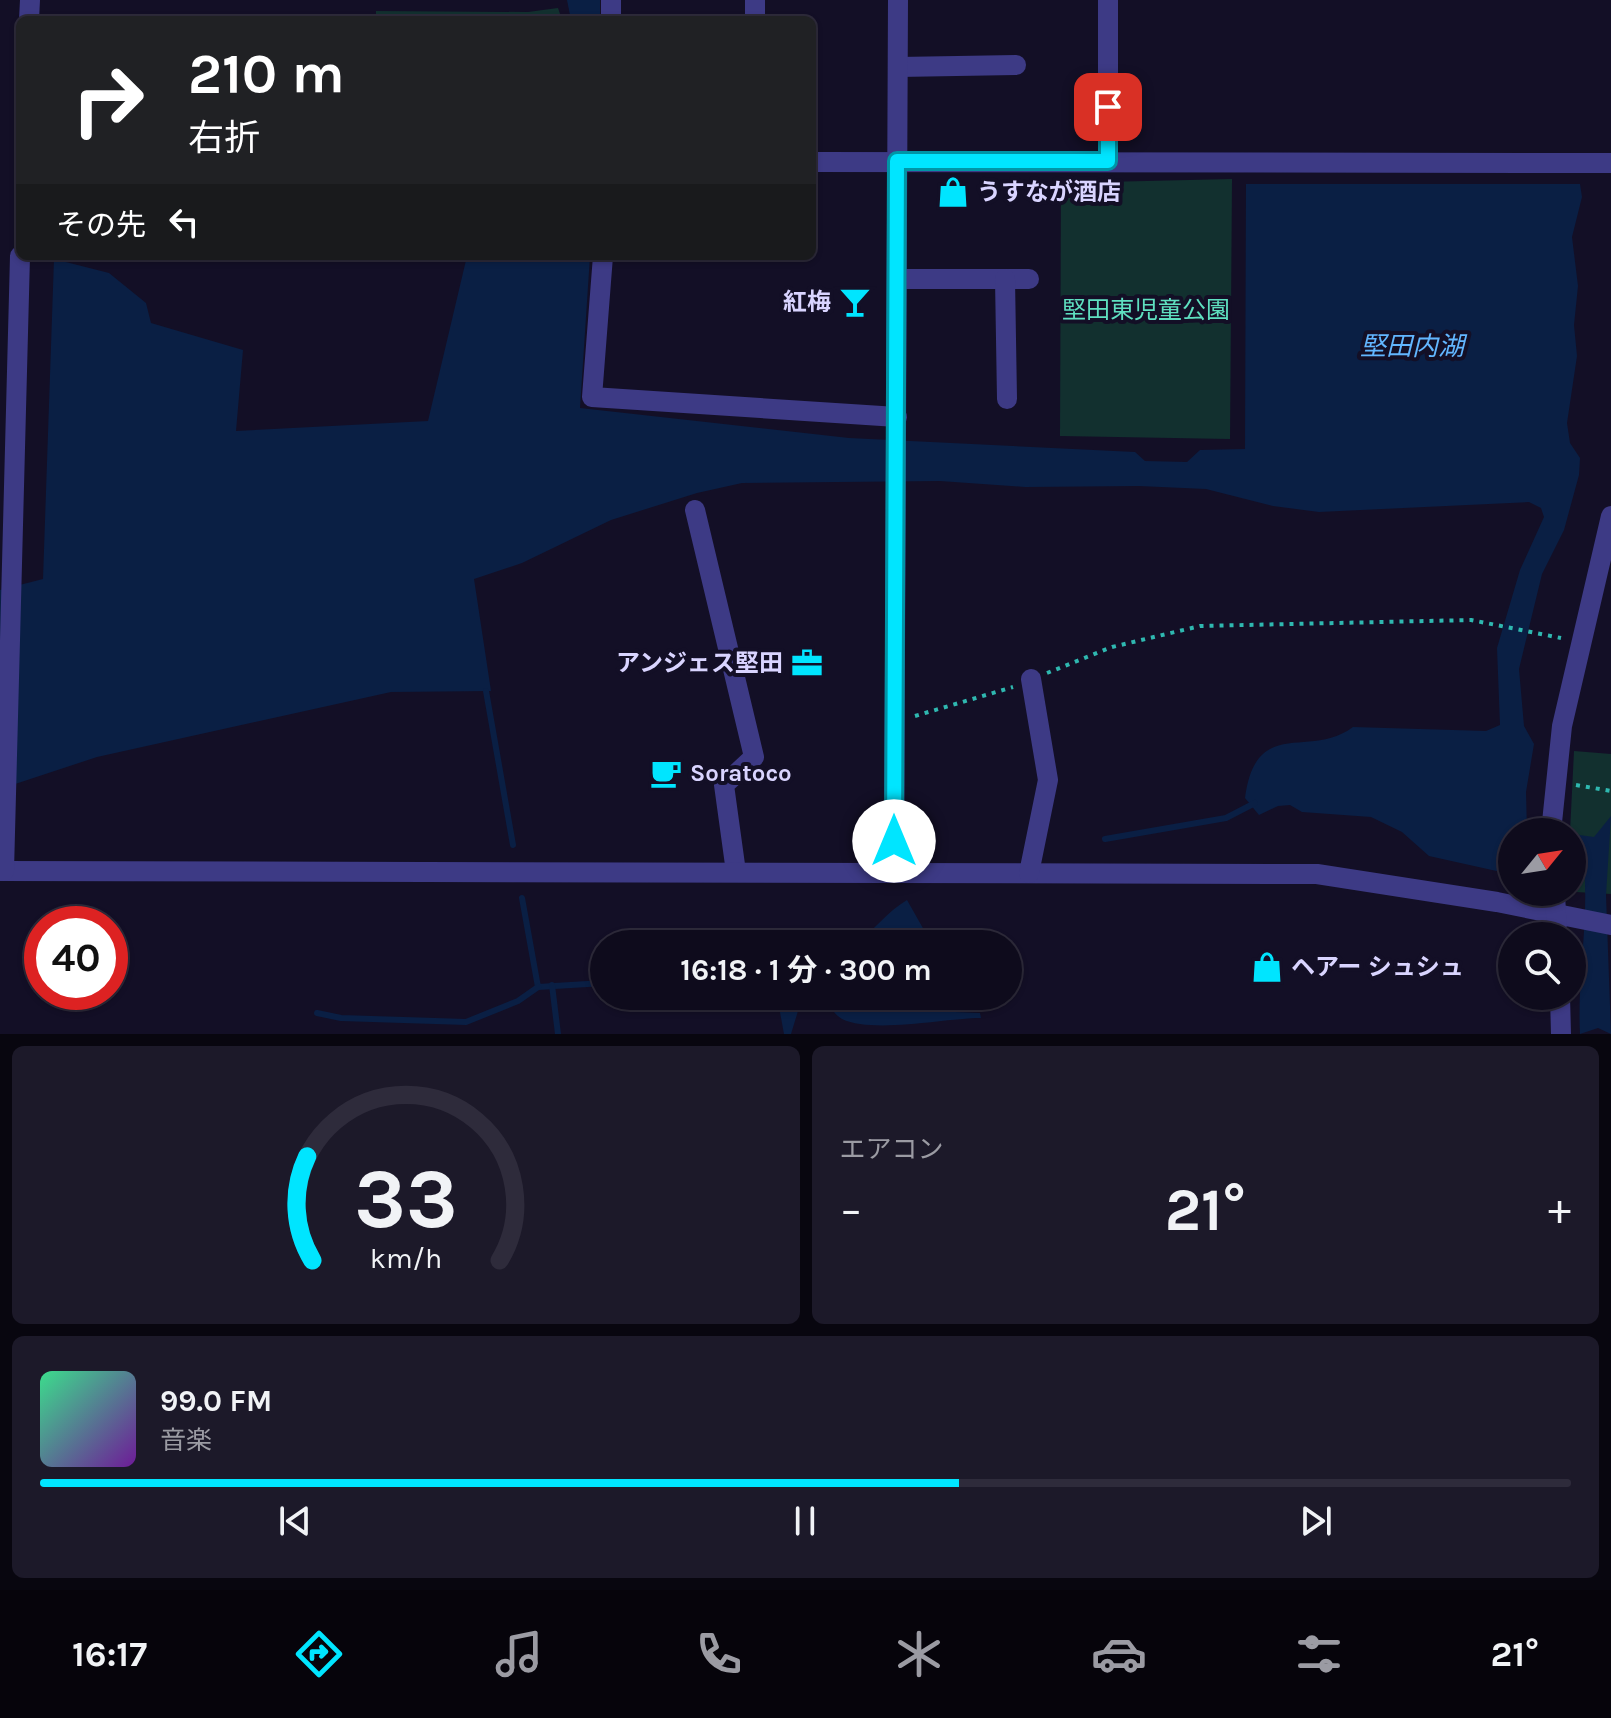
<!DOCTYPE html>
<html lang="ja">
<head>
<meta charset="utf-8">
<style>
	:root { --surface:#0e0b1c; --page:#1c1929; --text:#f1f3f6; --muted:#9b9ba3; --line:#2e2b3b; --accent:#00e5ff }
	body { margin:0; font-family:Karla,"Noto Sans JP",sans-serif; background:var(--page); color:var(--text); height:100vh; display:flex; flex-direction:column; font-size:30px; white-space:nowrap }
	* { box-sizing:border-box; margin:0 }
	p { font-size:26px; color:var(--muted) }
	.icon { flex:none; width:44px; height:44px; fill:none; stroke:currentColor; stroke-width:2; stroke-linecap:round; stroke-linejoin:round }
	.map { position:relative; height:1034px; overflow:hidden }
	.panel { display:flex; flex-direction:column; gap:12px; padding:12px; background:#08060f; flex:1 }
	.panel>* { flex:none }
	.banner { position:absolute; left:16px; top:16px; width:800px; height:244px; border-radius:12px; box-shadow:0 2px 6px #0004,0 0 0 2px var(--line); background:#202124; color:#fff; overflow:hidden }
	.needle { width:52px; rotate:60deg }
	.controls { position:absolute; left:1498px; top:818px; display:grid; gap:16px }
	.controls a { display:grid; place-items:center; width:88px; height:88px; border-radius:50%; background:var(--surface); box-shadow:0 2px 6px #0004,0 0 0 2px var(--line); font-size:40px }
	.speed { position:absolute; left:24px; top:906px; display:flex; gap:16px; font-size:40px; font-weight:700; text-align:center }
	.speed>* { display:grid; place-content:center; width:104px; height:104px; border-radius:50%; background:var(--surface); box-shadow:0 2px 6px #0004,0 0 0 2px var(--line); line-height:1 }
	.speed .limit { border:12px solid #d22; background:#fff; color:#111 }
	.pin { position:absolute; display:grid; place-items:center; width:68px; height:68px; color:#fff; margin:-34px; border-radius:16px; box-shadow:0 4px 12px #0006 }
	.me { position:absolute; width:88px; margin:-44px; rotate:0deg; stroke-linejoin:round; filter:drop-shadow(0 0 6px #0008) }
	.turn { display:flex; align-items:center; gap:28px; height:168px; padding:0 40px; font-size:36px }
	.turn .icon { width:104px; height:104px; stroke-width:2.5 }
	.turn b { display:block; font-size:56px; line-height:68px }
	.then { display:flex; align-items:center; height:76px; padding:0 40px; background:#0003; gap:16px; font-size:30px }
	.big { font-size:60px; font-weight:700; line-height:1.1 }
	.panel .widget { flex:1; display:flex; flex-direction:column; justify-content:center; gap:12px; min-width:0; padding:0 28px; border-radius:12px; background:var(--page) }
	.panel .dial { align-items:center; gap:0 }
	.dial svg { height:208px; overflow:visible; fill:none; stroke:var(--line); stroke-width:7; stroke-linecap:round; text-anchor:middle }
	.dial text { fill:var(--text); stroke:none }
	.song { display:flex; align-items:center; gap:24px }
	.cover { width:96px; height:96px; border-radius:12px; background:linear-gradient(135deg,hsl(150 70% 55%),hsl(280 70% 35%)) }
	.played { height:8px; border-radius:4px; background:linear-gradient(90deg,var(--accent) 60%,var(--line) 60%) }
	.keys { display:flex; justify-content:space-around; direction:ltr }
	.heat { display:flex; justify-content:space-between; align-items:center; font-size:44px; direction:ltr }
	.panel .tiles { flex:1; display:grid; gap:12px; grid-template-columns:1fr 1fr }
	.widget:last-child { grid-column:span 2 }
	.trip { position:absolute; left:590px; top:930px; width:432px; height:80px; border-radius:40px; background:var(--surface); box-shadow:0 2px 6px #0004,0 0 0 2px var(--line); font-weight:700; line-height:80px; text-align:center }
	.tab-bar { display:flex; height:128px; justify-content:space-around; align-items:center; background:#06040b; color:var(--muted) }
	.tab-bar .icon { width:56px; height:56px }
	.tab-bar .on { color:var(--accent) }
	.tab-bar b { font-size:36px; color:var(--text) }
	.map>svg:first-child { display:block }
	.green { fill:#12302f }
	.water { fill:#0a1f44 }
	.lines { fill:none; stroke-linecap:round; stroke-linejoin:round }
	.stream { stroke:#0a1f44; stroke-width:6 }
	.path { stroke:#2fb8b0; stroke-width:4; stroke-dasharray:4 6; stroke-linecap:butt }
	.minor { stroke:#3d3a85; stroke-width:20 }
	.route-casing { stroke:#0095a6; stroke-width:20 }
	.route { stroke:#00e5ff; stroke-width:14 }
	.labels { text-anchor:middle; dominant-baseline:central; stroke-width:8; stroke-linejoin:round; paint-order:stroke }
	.poi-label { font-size:24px; font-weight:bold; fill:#d9d4ff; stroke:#130f26; text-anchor:start }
	.park-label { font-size:24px; fill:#5fe0c0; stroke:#130f26 }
	.water-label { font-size:26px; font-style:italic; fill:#62b6ff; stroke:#130f26 }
</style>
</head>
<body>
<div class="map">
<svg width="1611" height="1034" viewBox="0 0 1611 1034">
	<rect width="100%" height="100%" fill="#130f26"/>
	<g class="green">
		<polygon points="558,8 562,20 376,20 376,11 528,12"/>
		<polygon points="1232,179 1230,439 1060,436 1061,183"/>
		<polygon points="1574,751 1611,754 1611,894 1576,892 1570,832"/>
	</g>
	<g class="water">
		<polygon points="567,0 600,0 600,20 571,20"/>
		<path d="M 1246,184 L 1580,184 L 1582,197 L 1572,237 L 1578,286 L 1574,325 L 1577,356 L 1567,423 L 1570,443 L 1580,458 L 1579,475 L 1564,530 L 1542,574 L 1519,669 L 1524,726 L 1534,744 L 1526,792 L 1527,832 L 1512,832 L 1510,874 L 1429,856 L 1402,832 L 1371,817 L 1302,812 L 1290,805 L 1278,806 L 1259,815 L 1245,798 C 1256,715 1309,760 1353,727 L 1486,731 L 1500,725 L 1497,648 L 1520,570 L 1544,517 L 1541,508 L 1529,502 L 1319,512 L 1273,506 L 1206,489 L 1139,486 L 1025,487 L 940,481 L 742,483 L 697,493 L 611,520 L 522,563 L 474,579 L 491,691 L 391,692 L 97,757 L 0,789 L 0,590 L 43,579 L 54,259 L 109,273 L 146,303 L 151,323 L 243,350 L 236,431 L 428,421 L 467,256 L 590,256 L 580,408 L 849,438 L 1135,452 L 1145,461 L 1187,462 L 1200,450 L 1245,449 Z"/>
		<path d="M 1611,816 L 1606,895 L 1611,1034 L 1598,1028 L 1580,1034 C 1577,978 1589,922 1584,867 L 1572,859 L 1572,834 L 1594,837 Z"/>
		<path d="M 907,900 L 924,930 L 918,944 L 856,944 C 875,929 887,912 907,900 Z"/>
		<path d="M 777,996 L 919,996 L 931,1011 L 980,1013 L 981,1018 C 945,1018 874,1034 842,1019 C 835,1015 831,1007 823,1003 L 798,1011 L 791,1034 L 784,1034 Z"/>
	</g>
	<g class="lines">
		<g class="stream">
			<polyline points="486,691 513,845"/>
			<polyline points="1105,839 1226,818 1255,803"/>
			<polyline points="522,898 538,987 604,983"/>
			<polyline points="552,985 558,1034"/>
			<polyline points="317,1013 341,1018 466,1022 518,1001 538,987"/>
		</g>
		<g class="path">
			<polyline points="1047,673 1112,647 1200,626 1471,620 1561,638"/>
			<polyline points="915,716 1013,687"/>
			<polyline points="1576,785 1611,791"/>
		</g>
		<g class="minor">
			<polyline points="1108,0 1108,161"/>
			<polyline points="29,20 30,0"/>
			<polyline points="611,20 611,0"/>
			<polyline points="755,20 755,0"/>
			<polyline points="898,67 1016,65"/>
			<polyline points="812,162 1611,163"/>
			<polyline points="603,256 592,397 897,417"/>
			<polyline points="897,279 1029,279"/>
			<polyline points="1005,279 1007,399"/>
			<polyline points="695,510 754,757 724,785 736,872"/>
			<polyline points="1551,832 1562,726 1611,516"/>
			<polyline points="0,871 1317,874 1497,902 1611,925"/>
			<polyline points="4,871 20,256"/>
			<polyline points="894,872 898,0"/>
			<polyline points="1029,873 1048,780 1031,679"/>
			<polyline points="1555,892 1557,936"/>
			<polyline points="1560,996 1561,1034"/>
		</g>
	</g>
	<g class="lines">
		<defs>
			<polyline id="route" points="894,841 897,161 1108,161 1108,107"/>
		</defs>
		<use href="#route" class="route-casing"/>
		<use href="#route" class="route"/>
	</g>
	<defs>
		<symbol id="shop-bare" viewBox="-9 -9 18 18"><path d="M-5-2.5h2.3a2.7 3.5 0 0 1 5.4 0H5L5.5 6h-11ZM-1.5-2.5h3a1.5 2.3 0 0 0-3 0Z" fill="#00e5ff" stroke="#130f26" stroke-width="2.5" paint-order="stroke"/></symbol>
		<symbol id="bar-bare" viewBox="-9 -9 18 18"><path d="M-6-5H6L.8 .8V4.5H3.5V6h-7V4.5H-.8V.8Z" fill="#00e5ff" stroke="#130f26" stroke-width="2.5" paint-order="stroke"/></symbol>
		<symbol id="office-bare" viewBox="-9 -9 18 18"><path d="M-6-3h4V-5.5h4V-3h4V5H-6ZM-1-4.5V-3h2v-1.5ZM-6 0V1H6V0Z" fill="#00e5ff" stroke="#130f26" stroke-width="2.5" paint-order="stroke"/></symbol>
		<symbol id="cafe-bare" viewBox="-9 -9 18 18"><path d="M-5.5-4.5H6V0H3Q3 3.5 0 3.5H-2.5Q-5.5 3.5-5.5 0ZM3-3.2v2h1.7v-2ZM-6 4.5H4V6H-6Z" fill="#00e5ff" stroke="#130f26" stroke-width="2.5" paint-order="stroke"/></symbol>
	</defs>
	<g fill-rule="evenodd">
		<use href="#shop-bare" x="931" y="170" width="44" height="44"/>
		<use href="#bar-bare" x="833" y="280" width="44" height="44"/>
		<use href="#office-bare" x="785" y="641" width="44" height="44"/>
		<use href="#cafe-bare" x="644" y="751" width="44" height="44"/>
		<use href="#shop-bare" x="1245" y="945" width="44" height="44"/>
	</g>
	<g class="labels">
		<g class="poi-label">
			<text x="977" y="192">うすなが酒店</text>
			<text x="831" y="302" text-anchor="end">紅梅</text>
			<text x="783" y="663" text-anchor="end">アンジェス堅田</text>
			<text x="690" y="773">Soratoco</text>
			<text x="1291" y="967">ヘアー シュシュ</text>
		</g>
		<g class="park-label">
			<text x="1146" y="310">堅田東児童公園</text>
		</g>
		<g class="water-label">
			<text x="1412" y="346">堅田内湖</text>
		</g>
	</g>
</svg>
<div class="controls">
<a><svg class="needle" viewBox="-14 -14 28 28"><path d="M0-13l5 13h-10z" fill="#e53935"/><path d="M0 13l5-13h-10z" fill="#9b9ba3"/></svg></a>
<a><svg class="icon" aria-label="search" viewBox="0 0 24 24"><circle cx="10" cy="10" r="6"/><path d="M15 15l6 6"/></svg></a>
</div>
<div class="speed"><div class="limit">40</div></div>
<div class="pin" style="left:1108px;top:107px;background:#d93025"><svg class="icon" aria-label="arrive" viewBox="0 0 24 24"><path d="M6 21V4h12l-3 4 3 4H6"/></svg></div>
<svg class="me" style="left:894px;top:841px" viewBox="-20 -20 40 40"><circle r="19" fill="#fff"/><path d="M0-13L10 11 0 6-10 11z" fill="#00e5ff"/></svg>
<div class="trip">16:18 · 1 分 · 300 m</div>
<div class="banner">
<div class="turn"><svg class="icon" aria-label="right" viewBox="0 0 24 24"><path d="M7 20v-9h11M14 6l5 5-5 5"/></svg><div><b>210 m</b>右折</div></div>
<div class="then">その先<svg class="icon" aria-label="left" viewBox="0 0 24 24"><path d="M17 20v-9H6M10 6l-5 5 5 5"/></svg></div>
</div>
</div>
<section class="panel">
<div class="tiles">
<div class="widget dial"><svg viewBox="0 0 100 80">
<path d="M14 69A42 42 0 1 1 86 69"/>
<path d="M14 69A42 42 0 0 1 12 29" stroke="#00e5ff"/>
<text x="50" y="56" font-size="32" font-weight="700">33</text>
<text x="50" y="72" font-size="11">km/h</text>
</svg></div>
<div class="widget"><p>エアコン</p>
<div class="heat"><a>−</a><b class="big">21°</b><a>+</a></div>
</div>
<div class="widget">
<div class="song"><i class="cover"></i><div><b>99.0 FM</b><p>音楽</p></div></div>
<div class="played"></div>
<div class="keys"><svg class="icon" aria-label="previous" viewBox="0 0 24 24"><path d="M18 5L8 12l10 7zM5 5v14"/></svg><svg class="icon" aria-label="pause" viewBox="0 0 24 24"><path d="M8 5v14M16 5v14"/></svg><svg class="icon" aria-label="next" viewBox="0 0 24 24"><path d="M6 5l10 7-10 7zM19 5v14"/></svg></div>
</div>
</div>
</section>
<nav class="tab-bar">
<b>16:17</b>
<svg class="icon on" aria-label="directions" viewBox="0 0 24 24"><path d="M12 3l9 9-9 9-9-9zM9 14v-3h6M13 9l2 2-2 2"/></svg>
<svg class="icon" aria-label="music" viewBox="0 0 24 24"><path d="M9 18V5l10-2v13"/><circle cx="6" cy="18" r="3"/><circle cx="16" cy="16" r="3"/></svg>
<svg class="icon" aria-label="phone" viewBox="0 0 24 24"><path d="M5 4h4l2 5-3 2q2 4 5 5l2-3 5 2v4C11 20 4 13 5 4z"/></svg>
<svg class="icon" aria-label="climate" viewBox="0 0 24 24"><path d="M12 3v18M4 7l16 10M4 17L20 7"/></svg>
<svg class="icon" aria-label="car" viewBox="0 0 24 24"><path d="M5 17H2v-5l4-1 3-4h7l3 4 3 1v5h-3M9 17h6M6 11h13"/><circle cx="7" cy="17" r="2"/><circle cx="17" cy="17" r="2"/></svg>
<svg class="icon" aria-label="filters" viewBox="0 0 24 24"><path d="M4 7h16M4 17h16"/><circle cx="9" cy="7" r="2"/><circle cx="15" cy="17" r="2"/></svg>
<b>21°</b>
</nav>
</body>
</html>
